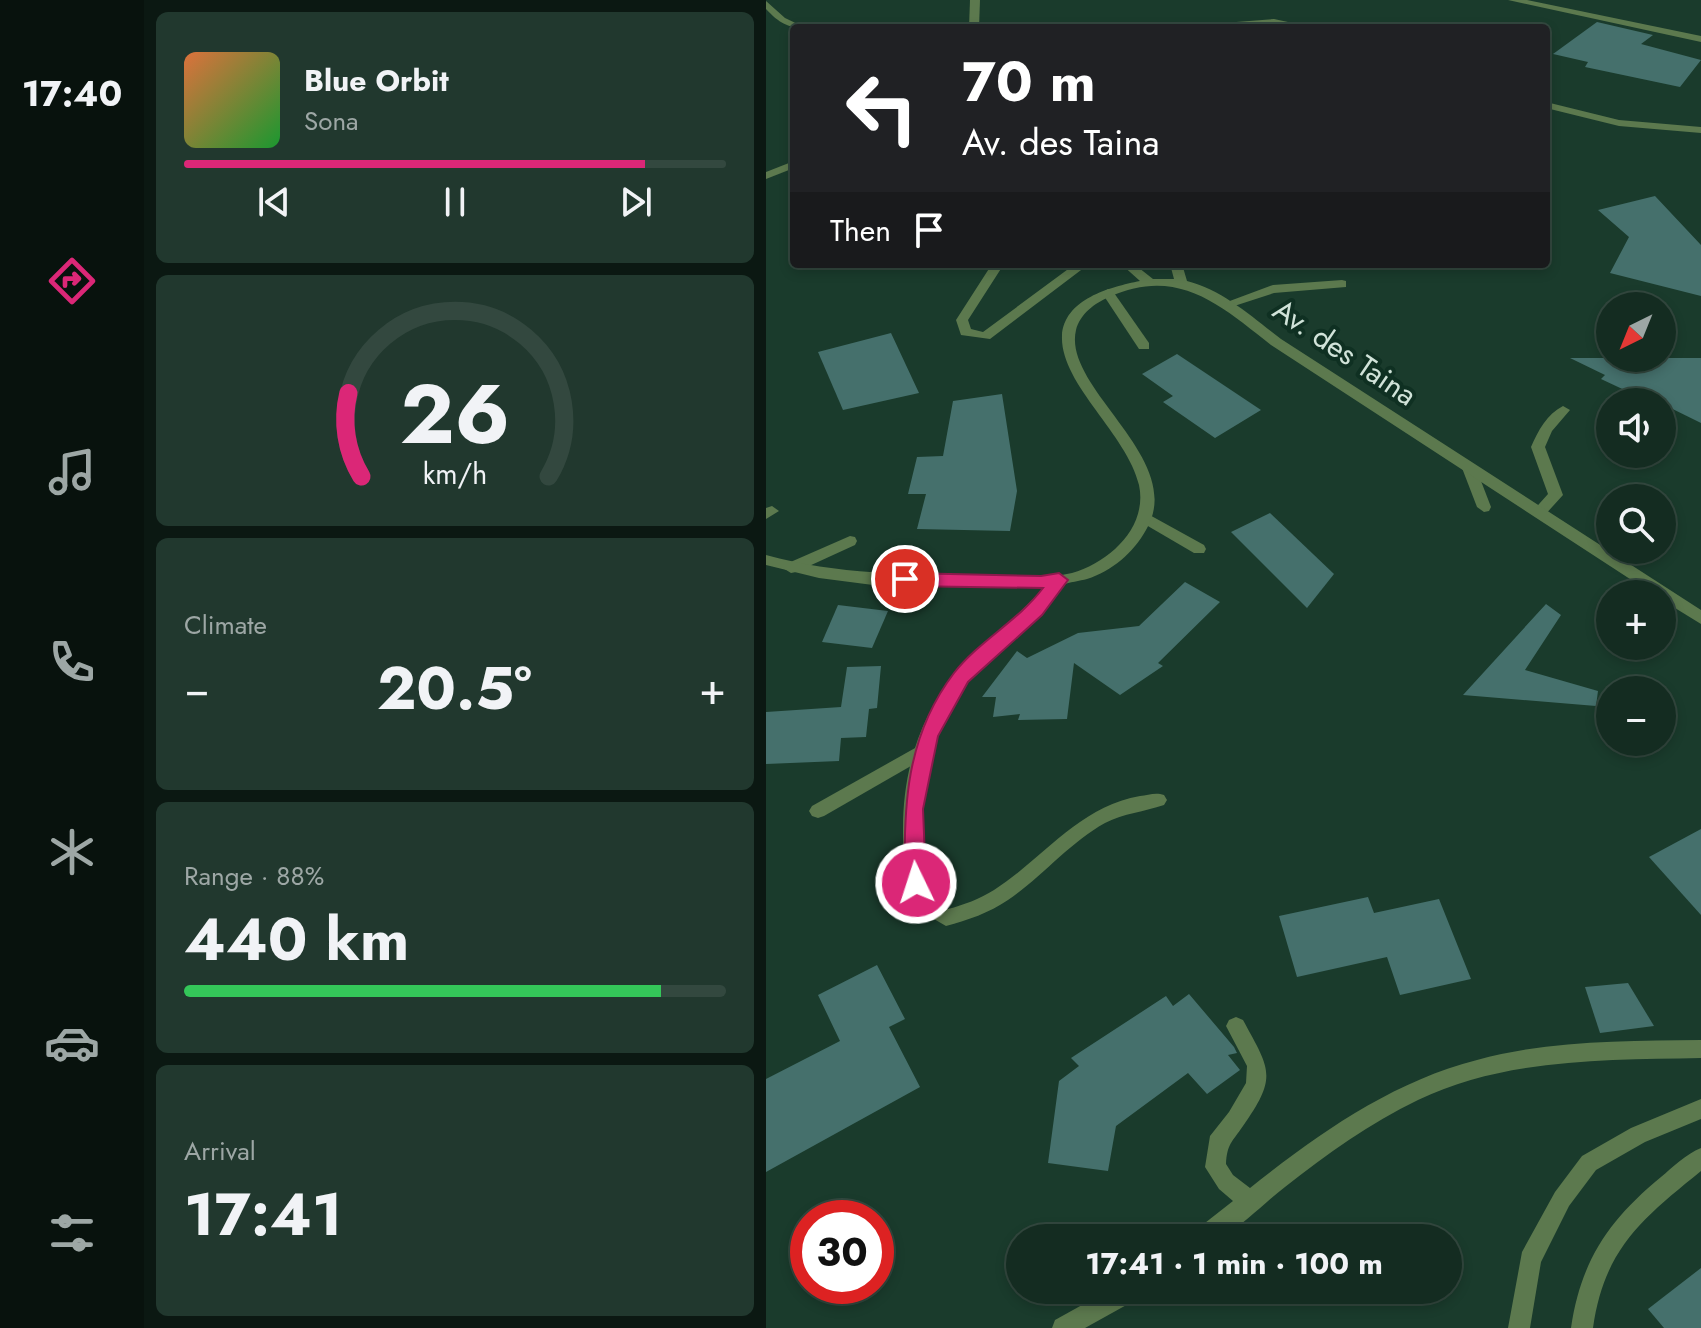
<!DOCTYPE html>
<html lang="en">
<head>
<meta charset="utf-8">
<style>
	:root { --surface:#142c21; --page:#21382e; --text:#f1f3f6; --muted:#9da7a5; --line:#33483f; --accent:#db2777 }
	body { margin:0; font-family:Jost,sans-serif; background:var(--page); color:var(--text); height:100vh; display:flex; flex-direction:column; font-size:30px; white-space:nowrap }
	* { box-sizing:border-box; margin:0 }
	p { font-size:26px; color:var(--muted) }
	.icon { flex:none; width:44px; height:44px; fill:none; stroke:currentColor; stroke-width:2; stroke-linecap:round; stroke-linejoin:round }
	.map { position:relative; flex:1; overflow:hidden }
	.panel { display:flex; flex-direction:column; gap:12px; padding:12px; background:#0b1812; width:622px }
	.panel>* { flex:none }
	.banner { position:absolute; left:24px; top:24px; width:760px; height:244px; border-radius:8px; box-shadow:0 4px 12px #0003,0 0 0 2px var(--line); background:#202124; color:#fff; overflow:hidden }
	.needle { width:52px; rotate:223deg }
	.controls { position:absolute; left:830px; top:292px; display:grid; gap:16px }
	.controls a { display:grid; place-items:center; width:80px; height:80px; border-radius:50%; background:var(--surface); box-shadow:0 4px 12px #0003,0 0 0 2px var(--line); font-size:40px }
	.speed { position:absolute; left:24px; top:1200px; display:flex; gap:16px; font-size:40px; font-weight:700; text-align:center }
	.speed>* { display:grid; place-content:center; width:104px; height:104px; border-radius:50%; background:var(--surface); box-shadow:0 4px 12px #0003,0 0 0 2px var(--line); line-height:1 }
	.speed .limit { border:12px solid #d22; background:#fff; color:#111 }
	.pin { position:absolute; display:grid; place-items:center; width:68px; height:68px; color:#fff; margin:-34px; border:4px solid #fff; border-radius:50%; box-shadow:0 2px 8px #0007 }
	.me { position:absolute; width:88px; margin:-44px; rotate:356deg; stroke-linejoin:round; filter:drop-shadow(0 0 6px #0008) }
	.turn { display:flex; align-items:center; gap:28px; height:168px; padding:0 40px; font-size:36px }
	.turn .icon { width:104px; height:104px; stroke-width:2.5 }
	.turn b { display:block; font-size:56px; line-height:68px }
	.then { display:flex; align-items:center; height:76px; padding:0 40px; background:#0003; gap:16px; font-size:30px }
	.big { font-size:60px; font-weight:700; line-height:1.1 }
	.panel .tile { flex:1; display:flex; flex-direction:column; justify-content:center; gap:12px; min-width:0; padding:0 28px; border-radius:12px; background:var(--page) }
	.panel .dial { align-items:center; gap:0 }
	.dial svg { height:208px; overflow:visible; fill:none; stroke:var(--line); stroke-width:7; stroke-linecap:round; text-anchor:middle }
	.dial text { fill:var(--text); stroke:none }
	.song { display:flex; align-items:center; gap:24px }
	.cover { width:96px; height:96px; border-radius:12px; background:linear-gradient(135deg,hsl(20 70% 55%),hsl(130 70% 35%)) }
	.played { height:8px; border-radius:4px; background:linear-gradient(90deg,var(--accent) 85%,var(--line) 85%) }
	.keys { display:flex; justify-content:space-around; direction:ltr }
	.heat { display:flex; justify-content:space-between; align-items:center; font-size:44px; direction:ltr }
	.charge { height:12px; border-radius:6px; background:linear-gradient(90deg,#34c759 88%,var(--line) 0) }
	.trip { position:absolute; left:240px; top:1224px; width:456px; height:80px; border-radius:40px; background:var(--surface); box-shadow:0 4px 12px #0003,0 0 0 2px var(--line); font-weight:700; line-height:80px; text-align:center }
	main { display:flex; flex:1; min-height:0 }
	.tabs { display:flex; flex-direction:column; width:144px; justify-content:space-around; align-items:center; background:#08120d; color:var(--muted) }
	.tabs .icon { width:56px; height:56px }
	.tabs .active { color:var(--accent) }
	.tabs b { font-size:36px; color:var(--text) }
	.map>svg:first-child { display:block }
	.building { fill:#45706c }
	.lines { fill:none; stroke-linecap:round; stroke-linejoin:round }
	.lane { fill:#5c794e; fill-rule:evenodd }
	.street { fill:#5c794e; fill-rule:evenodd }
	.route { fill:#db2777; stroke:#8e194d; stroke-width:2 }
	.labels { text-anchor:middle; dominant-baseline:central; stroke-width:8; stroke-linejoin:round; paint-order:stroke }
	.street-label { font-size:30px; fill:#d1e3d9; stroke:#0f3022 }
</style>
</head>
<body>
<main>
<nav class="tabs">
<b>17:40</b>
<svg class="icon active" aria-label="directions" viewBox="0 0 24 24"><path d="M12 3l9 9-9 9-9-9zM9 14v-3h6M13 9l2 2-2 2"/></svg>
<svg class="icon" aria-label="music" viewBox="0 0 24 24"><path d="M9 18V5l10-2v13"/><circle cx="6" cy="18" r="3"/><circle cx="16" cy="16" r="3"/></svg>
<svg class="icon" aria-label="phone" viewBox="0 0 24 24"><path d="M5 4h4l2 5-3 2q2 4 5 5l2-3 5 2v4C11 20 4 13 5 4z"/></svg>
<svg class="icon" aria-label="climate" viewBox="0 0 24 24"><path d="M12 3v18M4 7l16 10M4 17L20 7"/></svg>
<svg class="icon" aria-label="car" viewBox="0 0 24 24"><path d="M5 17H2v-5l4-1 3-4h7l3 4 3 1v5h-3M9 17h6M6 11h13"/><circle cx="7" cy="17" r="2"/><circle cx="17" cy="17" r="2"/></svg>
<svg class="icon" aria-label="filters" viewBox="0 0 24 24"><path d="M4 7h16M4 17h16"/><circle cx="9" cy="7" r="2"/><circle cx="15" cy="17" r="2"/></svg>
</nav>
<section class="panel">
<div class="tile">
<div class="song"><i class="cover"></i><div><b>Blue Orbit</b><p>Sona</p></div></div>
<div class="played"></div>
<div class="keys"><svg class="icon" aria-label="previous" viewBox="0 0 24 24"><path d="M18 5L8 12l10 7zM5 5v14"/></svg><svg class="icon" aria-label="pause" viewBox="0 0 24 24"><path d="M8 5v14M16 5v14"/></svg><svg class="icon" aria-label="next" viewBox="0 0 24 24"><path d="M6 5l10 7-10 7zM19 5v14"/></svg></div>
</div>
<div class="tile dial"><svg viewBox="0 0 100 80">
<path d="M14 69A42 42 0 1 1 86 69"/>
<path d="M14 69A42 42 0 0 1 9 37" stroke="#db2777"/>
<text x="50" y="56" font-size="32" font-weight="700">26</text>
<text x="50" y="72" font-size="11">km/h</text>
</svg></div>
<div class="tile"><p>Climate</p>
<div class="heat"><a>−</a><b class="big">20.5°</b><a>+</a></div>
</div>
<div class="tile"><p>Range · 88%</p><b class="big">440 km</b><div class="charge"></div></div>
<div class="tile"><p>Arrival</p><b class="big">17:41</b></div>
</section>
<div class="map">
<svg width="935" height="1328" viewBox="0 0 935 1328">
	<rect width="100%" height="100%" fill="#1a3b2c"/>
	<g class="building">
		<polygon points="831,22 887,35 875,44 935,60 914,87 819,67 822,62 787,54"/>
		<polygon points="889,196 935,245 935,296 844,273 863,237 832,210"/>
		<polygon points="125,333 153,393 77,410 52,352"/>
		<polygon points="411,354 495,410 449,438 397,402 407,396 376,374"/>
		<polygon points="804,358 935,358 935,423 870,391 867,394 835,379 839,375"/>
		<polygon points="236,394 251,491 244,531 151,529 160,494 142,494 151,457 177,456 187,401"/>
		<polygon points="504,513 568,574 541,608 465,532"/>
		<polygon points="419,582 454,602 392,663 397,666 354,695 308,663 301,719 252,720 254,714 227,717 230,697 216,697 251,651 261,658 312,633 373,626"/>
		<polygon points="780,604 795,615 759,670 832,691 830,706 697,695"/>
		<polygon points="72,605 122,611 106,648 56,642"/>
		<polygon points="115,666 111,708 103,709 100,737 75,738 73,761 0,764 0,712 75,707 81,667"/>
		<polygon points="935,829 935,915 883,857"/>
		<polygon points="602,897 608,913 673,899 705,979 634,995 621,957 531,977 513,916"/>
		<polygon points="111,965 139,1019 123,1027 154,1087 0,1172 0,1079 74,1041 52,995"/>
		<polygon points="862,983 888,1026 834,1033 819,987"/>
		<polygon points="423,994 468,1047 471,1053 462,1055 474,1070 441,1094 422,1073 350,1126 342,1171 282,1163 293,1081 313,1066 305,1058 400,996 407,1006"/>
		<polygon points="935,1268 935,1328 898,1328 882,1309"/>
	</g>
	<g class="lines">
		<g class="lane">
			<polygon points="576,280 580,281 580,287 508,293 459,309 453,305 507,285"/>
			<polygon points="342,289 346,290 383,343 383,349 373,349 336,293"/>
			<path d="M 797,406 L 804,410 L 786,431 L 779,447 L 797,495 L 777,517 L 772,518 L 765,513 L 782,494 L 765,447 C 772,431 781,414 797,406 Z"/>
			<polygon points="703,463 710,468 725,507 723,511 718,512 711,507 696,468"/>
			<polygon points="6,506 13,511 0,519 0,508"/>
			<polygon points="380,513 438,545 440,549 438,553 428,553 375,522 373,518 375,514"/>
			<polygon points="84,536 89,537 91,541 89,545 30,572 25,573 17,568 20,564"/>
			<polygon points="158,743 164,745 166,750 164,755 58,816 52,818 46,816 43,811 46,806"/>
			<path d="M 935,1148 L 935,1171 C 876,1219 838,1249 827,1328 L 805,1328 C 815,1260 843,1220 895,1177 C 907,1167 920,1154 935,1148 Z"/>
		</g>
		<g class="street">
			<polygon points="204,0 214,0 213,28 203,28"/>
			<polygon points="742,0 761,0 935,36 935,42"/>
			<path d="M 0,1 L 19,18 L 40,28 C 22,28 13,23 0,9 Z"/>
			<polygon points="508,19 550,28 508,25 426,28 431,25"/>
			<polygon points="780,102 853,120 935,127 935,133 853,126 780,108"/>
			<polygon points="28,161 28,168 0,179 0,172"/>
			<polygon points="226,264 238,264 202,320 205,329 217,332 309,264 323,264 224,339 195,335 190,320"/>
			<path d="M 355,264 L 368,264 L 387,279 L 408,279 L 404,264 L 416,264 L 421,281 C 457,290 486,317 515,339 L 935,610 L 935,624 L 896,600 L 896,594 L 887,594 L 505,345 C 454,305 412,266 343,297 C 329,303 314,314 310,330 C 296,389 422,459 380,530 C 367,553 346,571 321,579 C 314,581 303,582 297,585 C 293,588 289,596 286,599 C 276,610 266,620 256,629 C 231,652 203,675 185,704 C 150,761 149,834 163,897 L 182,909 C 198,905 213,899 228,890 C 278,858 312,807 374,796 C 382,795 390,792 398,795 L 401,800 L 398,805 C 378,812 358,813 339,823 C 303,843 276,877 242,900 C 223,913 202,920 180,926 L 149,908 C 137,885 137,854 137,828 C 137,771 154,712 194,669 C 220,640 252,617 278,587 L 107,585 L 53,578 L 0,565 L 0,555 C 72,575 142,574 216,576 C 246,576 277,580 306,573 C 344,562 382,527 373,485 C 361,434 294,384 296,336 C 298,299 344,287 374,281 Z"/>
			<path d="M 470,1017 L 477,1020 C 504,1070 512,1076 477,1126 C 466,1142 461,1144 460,1164 L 467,1175 L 484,1188 C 552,1134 625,1082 711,1060 C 783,1040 860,1041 935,1040 L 935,1058 C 841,1060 739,1058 652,1100 C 604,1123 561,1154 519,1187 C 499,1202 479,1224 457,1236 C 450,1240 436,1238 427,1238 L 430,1230 L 467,1201 L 453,1189 L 439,1167 L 444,1136 L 463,1112 L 480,1083 L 481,1066 L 460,1026 L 463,1020 Z"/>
			<polygon points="935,1099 935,1119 879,1142 830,1170 803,1206 775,1262 764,1328 742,1328 756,1252 789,1192 816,1156 865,1128"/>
			<polygon points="343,1290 376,1290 373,1298 319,1328 286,1328 289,1320"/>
		</g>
	</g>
	<path class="route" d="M 139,573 L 275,576 L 293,573 L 302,580 L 276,615 L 202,682 L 172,736 L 157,809 L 160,883 L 150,892 L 139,883 C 137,807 140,736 188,673 C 213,641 252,621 277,588 L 139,586 L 130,579 Z"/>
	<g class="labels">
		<g class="street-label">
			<text transform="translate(579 352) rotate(34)">Av. des Taina</text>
		</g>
	</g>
</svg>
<div class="controls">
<a><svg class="needle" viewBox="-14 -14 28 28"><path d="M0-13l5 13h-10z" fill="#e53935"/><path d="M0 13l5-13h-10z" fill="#9da7a5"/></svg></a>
<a><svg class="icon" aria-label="sound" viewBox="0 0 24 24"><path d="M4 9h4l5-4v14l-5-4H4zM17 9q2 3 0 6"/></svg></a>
<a><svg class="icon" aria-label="search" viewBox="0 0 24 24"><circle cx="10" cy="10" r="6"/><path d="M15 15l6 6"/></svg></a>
<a>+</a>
<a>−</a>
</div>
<div class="speed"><div class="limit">30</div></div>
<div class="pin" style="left:139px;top:579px;background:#d93025"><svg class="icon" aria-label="arrive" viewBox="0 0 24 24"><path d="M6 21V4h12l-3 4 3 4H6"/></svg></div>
<svg class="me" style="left:150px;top:883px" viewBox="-20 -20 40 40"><circle r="17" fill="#db2777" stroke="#fff" stroke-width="3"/><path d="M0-11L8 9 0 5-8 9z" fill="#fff"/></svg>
<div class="trip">17:41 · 1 min · 100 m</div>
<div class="banner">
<div class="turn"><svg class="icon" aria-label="left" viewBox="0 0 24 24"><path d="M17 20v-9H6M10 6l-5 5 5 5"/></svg><div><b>70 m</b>Av. des Taina</div></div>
<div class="then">Then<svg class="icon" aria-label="arrive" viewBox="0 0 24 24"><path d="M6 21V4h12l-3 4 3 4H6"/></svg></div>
</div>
</div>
</main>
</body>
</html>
